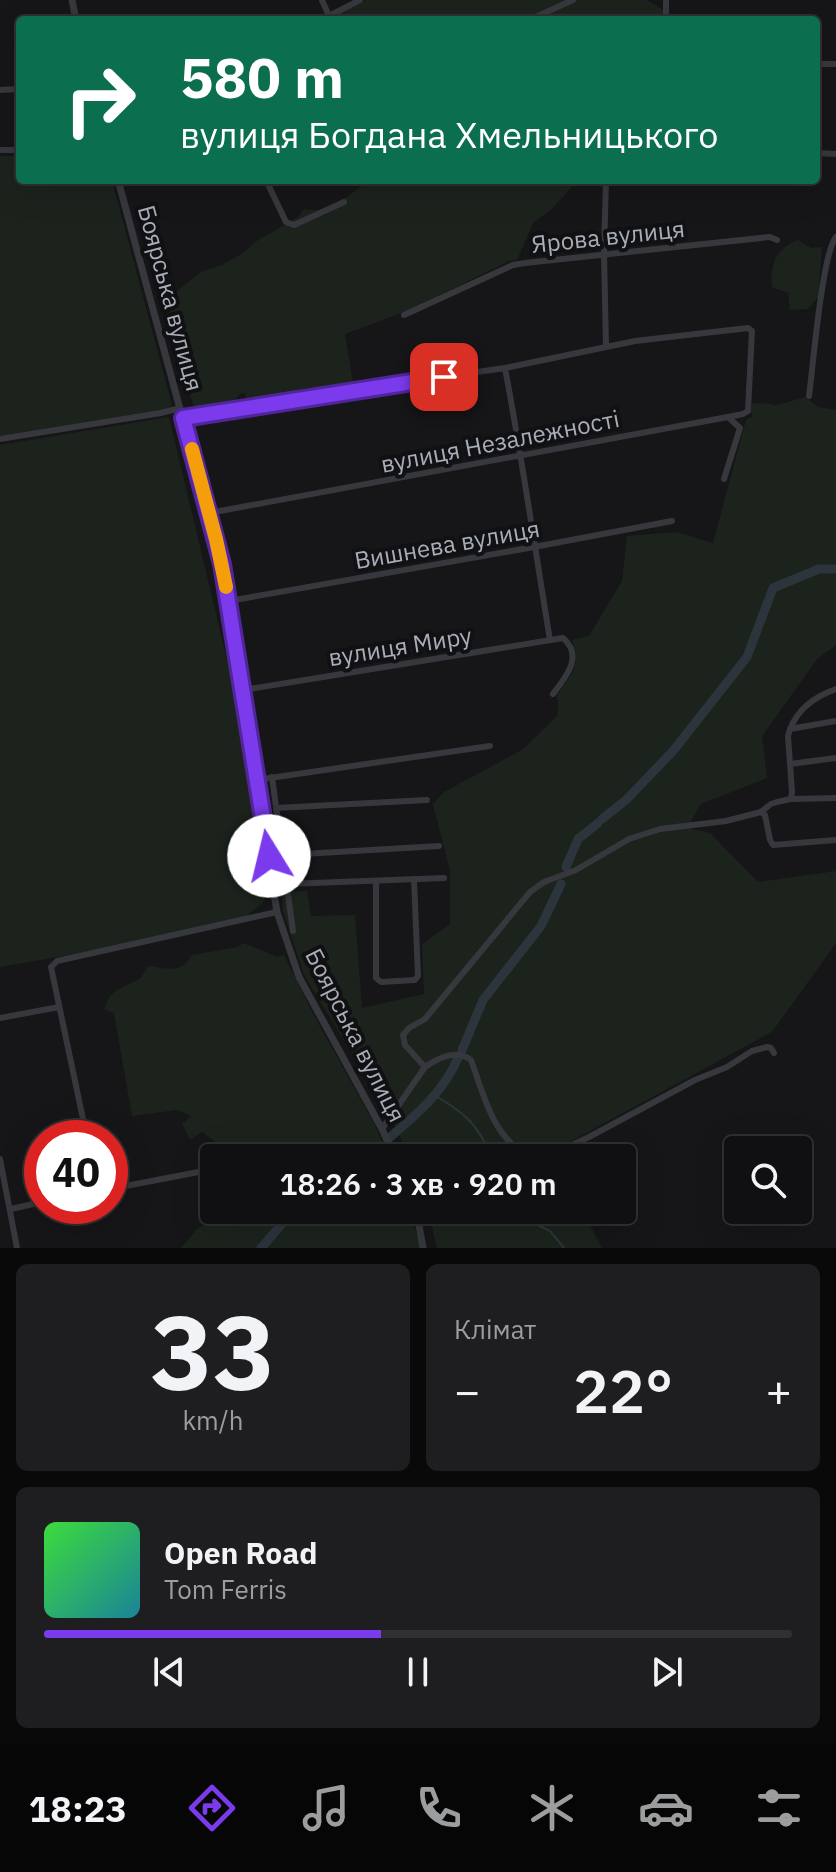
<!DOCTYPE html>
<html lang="uk">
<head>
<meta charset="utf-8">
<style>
	:root { --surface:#101012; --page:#1e1e20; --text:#f1f3f6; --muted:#9c9d9f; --line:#303032; --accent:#7c3aed }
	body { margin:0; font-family:"IBM Plex Sans",sans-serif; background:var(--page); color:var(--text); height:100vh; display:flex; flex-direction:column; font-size:30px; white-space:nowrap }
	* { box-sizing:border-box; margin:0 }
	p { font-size:26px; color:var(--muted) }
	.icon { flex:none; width:44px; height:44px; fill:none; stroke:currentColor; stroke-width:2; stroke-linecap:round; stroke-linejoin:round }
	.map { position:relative; height:1248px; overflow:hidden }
	.drawer { display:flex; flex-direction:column; gap:16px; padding:16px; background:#09090a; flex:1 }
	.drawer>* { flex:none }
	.top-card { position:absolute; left:16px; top:16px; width:804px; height:168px; border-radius:8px; box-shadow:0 8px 32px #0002,0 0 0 2px var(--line); background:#0b6e4f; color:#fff; overflow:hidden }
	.tools { position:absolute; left:724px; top:1136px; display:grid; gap:16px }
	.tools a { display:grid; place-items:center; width:88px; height:88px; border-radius:8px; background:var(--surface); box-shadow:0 8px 32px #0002,0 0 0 2px var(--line); font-size:40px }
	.speed { position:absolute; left:24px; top:1120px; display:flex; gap:16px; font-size:40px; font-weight:700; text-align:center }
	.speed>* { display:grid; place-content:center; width:104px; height:104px; border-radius:50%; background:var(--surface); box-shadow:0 8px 32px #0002,0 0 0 2px var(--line); line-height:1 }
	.speed .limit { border:12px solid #d22; background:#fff; color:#111 }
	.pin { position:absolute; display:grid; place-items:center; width:68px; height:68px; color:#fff; margin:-34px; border-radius:16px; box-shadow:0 4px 12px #0006 }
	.me { position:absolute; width:88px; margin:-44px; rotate:351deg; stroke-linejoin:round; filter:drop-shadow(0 0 6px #0008) }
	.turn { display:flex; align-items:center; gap:28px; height:168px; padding:0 32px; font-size:36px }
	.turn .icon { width:104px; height:104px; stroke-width:2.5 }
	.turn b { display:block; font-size:56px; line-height:68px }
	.big { font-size:60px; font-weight:600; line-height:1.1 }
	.drawer .widget { flex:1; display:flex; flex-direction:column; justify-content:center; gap:12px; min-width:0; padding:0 28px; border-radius:12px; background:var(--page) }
	.drawer .dial { align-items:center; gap:0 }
	.dial b { font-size:104px; line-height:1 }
	.song { display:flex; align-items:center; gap:24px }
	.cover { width:96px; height:96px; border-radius:12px; background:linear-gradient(135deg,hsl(120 70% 55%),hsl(190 70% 35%)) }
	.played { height:8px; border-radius:4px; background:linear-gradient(90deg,var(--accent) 45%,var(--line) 45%) }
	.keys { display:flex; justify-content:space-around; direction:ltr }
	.heat { display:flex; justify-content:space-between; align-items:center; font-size:44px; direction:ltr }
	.drawer .tiles { flex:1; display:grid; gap:16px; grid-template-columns:1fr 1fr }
	.widget:last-child { grid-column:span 2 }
	.trip { position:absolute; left:200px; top:1144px; width:436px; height:80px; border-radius:8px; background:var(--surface); box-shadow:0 8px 32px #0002,0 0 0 2px var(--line); font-weight:600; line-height:80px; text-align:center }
	.menu { display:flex; height:128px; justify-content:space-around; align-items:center; background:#060607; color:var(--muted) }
	.menu .icon { width:56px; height:56px }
	.menu .selected { color:var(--accent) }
	.menu b { font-size:36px; color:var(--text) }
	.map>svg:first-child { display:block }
	.green { fill:#1c231d }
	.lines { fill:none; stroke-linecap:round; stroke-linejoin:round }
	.stream { stroke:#2c353c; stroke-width:2 }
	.river { stroke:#2c353c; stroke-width:9 }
	.minor { stroke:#37383d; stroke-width:6 }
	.tertiary { stroke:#37383d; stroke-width:7 }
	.route-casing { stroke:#51269a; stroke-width:20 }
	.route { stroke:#7c3aed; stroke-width:14 }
	.slow { stroke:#f59e0b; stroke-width:14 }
	.labels { text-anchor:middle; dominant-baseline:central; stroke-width:8; stroke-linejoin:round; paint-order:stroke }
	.street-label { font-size:24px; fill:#a8adb8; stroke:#111113 }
</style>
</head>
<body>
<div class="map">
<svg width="836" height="1248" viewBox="0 0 836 1248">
	<rect width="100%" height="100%" fill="#161618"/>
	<g class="green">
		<polygon points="366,0 647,0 663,10 668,20 336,20 336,16"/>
		<polygon points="0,156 20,156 20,180 112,180 172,405 163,414 0,440"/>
		<path d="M 369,180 L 578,180 L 552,209 L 533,223 L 517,260 L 509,261 L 409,310 L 345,334 L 353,383 C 335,392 317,384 298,390 L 295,396 L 247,403 L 245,393 L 241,393 L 235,400 L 234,405 L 207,411 L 194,407 L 163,302 L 201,272 L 222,265 L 243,253 L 255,242 L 298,217 L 304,209 C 330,215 349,195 369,180 Z"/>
		<path d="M 798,240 L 811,248 L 822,247 L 818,297 L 808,309 L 790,310 L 788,293 L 772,287 C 770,264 776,249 798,240 Z"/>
		<path d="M 805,397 L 818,407 L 836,410 L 836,645 L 817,659 L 762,736 L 767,778 L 701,804 L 691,821 L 691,829 L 710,833 L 758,882 L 836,871 L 836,943 L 772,1032 L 555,1150 L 525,1148 L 512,1152 L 514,1158 L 411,1158 L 383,1104 L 304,975 L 283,911 L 282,891 L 307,891 L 311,916 L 355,915 L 362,1008 L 424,994 L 422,944 L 450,924 L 450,871 L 433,804 L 444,792 L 522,750 L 558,715 L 558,700 L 556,697 C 571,674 582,668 572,640 L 589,636 L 622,581 L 627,536 L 677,532 L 713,543 L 746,420 L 753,416 L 751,413 L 752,403 L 773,404 L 774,406 Z"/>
		<polygon points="169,417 227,660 233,656 265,901 244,918 189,934 0,967 0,445"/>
		<path d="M 244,943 L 277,957 L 284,955 L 311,1010 L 376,1127 L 389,1158 L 214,1158 L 229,1145 L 217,1143 L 202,1132 L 190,1140 L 182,1124 L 191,1116 L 177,1110 L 132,1116 L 114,1013 L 104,1009 L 110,996 L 117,990 L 141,978 L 148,966 C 168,968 180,975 192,955 L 237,947 Z"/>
		<polygon points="216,1210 410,1210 421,1248 181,1248 197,1229 215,1219"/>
		<polygon points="428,1210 582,1210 602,1248 437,1248"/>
	</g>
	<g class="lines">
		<g class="stream">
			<path d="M 434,1095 C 465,1113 478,1124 492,1158"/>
			<polyline points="512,1210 513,1213 550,1231 564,1248"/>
		</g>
		<g class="river">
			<polyline points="602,819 626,800 673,751 747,657 773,588 819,569 836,569"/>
			<polyline points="566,867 578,839 598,823"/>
			<polyline points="462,1050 483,1000 541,926 561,884"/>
			<path d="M 388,1139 C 416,1115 443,1093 458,1058"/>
			<polyline points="367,1158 381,1146"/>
			<polyline points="261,1248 289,1216 299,1210"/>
		</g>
		<g class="minor">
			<polyline points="322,0 329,16 360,0"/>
			<polyline points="666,0 666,20"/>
			<polyline points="529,20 573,0"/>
			<polyline points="816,64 836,64"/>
			<polyline points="0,90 20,89"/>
			<polyline points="0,150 20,150"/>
			<polyline points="816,153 836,154"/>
			<polyline points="266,180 286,222 294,225 344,202"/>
			<polyline points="404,315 513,265 525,263 770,237 777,240"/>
			<polyline points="606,345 604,253 606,180"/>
			<path d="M 505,368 C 522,458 535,549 550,640"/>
			<path d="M 809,396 C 813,367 822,254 836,237"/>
			<polyline points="183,418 323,394 505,368 635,341 748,328 752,331 748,411 743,414 728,417"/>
			<polyline points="0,439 161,413 180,408"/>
			<polyline points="209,513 728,417 740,428 724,479"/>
			<polyline points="229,601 534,547 672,521"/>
			<path d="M 243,690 L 563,638 C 584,656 566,677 553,694"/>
			<path d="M 790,729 C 798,709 816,696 836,689"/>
			<polyline points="790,764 788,736 790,729 836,721"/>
			<polyline points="272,777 293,931"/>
			<polyline points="256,780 490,746"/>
			<polyline points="791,799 792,792 790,764 836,758"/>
			<polyline points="276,808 427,800"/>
			<polyline points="761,812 765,815 770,840 773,845 836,840"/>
			<polyline points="269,856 439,846"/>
			<polyline points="376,882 376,978 381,982 415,980 418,976 414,879"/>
			<polyline points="287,884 444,878"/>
			<polyline points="0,1018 59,1007"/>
			<polyline points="425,1067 405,1045 403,1035 409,1028 425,1019 530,892 544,882 576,870 629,839 660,829 726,821 761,812 771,804 777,802 791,799 836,798"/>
			<path d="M 382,1129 L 425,1067 C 438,1058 457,1049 471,1060 C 485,1098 493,1140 533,1158"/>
			<polyline points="87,1138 51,967 57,961 277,912"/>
			<polyline points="544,1158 589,1137 695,1080 727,1067 752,1051 767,1047 771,1048 774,1053"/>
			<polyline points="0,1159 17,1248"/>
			<polyline points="110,1189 209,1170"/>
			<polyline points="11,1209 42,1202"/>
		</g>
		<g class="tertiary">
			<polyline points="72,0 76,20"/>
			<polyline points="118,180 222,564 277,912 299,977 382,1129 395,1158"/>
			<polyline points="414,1210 419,1225 423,1248"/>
		</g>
	</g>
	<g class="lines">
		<defs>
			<polyline id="route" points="269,856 222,564 183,418 444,377"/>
		</defs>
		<use href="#route" class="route-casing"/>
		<use href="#route" class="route"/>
		<polyline class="slow" points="192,449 216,539 226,587"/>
	</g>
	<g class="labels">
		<g class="street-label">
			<text transform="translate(608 236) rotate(-6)">Ярова вулиця</text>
			<text transform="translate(171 298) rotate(75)">Боярська вулиця</text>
			<text transform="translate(500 441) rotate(-11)">вулиця Незалежності</text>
			<text transform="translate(447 544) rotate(-10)">Вишнева вулиця</text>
			<text transform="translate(400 646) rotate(-9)">вулиця Миру</text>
			<text transform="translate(356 1035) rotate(63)">Боярська вулиця</text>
		</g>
	</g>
</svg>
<div class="tools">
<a><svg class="icon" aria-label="search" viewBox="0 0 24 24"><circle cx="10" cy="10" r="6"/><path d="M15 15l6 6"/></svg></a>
</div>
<div class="speed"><div class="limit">40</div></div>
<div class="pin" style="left:444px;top:377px;background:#d93025"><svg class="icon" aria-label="arrive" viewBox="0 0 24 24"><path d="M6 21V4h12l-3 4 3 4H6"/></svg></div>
<svg class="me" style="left:269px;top:856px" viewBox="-20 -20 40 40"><circle r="19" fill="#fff"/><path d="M0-13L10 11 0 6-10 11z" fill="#7c3aed"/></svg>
<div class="trip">18:26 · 3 хв · 920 m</div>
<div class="top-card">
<div class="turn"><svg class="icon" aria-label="right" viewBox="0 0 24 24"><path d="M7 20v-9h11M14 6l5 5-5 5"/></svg><div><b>580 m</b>вулиця Богдана Хмельницького</div></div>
</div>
</div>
<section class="drawer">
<div class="tiles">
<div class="widget dial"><b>33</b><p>km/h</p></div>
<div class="widget"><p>Клімат</p>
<div class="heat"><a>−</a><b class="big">22°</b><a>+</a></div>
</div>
<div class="widget">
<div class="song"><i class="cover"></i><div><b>Open Road</b><p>Tom Ferris</p></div></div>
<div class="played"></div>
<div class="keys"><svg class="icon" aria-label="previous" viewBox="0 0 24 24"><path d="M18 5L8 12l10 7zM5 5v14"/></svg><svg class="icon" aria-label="pause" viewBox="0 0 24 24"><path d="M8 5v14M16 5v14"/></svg><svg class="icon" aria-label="next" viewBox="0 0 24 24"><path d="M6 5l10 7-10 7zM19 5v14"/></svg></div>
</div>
</div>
</section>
<nav class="menu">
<b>18:23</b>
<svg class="icon selected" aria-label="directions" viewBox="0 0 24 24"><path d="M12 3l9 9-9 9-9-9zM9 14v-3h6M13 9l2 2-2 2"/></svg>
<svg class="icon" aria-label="music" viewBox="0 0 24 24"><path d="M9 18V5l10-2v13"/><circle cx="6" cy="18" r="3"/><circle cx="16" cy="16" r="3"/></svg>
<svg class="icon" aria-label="phone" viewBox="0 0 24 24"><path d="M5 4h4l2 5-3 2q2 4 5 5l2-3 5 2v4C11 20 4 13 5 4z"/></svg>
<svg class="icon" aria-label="climate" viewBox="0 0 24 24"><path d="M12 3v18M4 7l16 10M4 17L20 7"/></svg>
<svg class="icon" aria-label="car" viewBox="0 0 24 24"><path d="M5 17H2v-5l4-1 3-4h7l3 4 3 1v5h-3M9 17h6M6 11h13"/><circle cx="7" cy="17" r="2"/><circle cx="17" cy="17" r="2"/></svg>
<svg class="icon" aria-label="filters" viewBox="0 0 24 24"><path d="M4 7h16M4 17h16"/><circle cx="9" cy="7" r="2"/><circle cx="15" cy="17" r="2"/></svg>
</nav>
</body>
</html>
